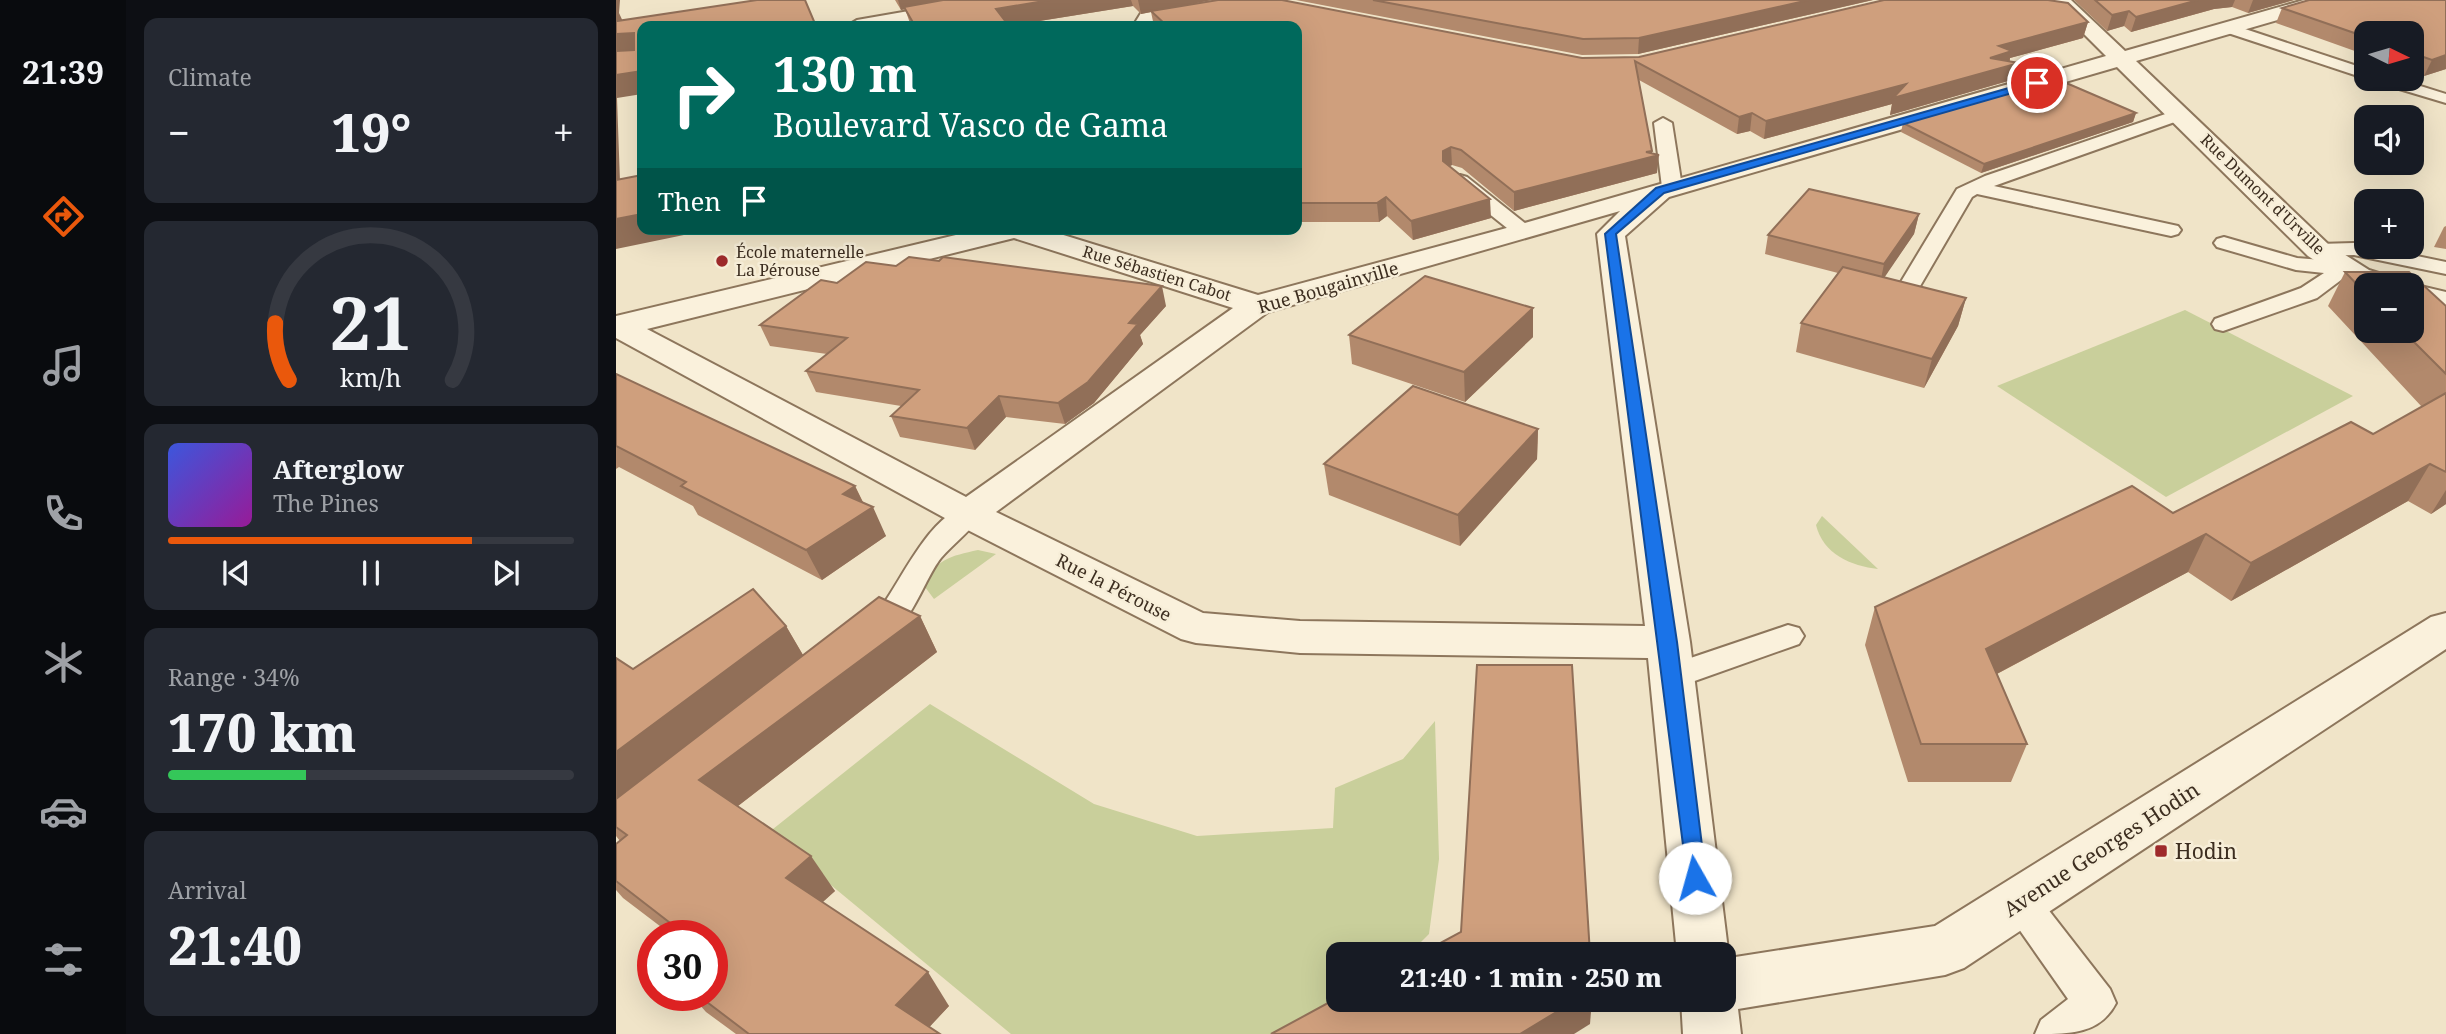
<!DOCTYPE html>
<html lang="en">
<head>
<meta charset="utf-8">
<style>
	:root { --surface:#171b24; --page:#242831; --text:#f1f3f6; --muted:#9ea1a6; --line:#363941; --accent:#ea580c }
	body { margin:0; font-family:"Noto Serif",serif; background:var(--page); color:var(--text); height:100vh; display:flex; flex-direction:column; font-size:26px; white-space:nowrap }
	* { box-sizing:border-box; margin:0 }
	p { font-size:23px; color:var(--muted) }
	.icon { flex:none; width:38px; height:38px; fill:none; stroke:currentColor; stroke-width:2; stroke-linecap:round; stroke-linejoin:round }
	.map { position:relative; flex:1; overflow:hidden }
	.side { display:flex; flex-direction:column; gap:18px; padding:18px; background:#0d0f14; width:490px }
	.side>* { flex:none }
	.hud { position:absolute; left:21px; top:21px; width:665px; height:214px; border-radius:14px; box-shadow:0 7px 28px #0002; background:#00695c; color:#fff; overflow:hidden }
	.needle { width:46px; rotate:95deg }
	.controls { position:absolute; left:1738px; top:21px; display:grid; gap:14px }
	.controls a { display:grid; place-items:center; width:70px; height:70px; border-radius:14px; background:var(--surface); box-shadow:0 7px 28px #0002; font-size:35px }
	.speed { position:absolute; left:21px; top:920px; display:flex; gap:14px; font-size:35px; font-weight:700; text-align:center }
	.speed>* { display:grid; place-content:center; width:91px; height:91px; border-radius:50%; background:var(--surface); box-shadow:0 7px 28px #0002; line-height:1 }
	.speed .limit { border:10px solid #d22; background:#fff; color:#111 }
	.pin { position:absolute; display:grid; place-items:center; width:60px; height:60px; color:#fff; margin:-30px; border:4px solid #fff; border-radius:50%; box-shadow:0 2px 7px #0007 }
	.me { position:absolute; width:77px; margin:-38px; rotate:353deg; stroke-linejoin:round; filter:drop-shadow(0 0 5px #0008) }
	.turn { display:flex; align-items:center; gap:24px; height:147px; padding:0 21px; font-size:32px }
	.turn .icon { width:91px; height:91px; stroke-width:2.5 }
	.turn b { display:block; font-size:49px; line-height:60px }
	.then { display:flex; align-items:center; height:66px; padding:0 21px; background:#0003; gap:14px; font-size:26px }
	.big { font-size:52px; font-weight:800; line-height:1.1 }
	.side .card { flex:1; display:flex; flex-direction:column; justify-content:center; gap:10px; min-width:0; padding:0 24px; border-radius:14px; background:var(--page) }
	.side .dial { align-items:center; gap:0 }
	.dial svg { height:182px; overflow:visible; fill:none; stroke:var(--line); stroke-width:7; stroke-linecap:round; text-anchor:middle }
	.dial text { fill:var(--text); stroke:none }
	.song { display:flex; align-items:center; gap:21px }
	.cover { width:84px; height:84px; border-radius:10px; background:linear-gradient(135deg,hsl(230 70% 55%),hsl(300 70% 35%)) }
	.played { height:7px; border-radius:4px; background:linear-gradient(90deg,var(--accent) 75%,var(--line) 75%) }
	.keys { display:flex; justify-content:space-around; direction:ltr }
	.heat { display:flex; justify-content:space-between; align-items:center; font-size:38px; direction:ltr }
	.charge { height:10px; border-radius:5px; background:linear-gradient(90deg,#34c759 34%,var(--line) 0) }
	.trip { position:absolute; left:710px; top:942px; width:410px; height:70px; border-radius:14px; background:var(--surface); box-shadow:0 7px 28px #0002; font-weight:800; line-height:70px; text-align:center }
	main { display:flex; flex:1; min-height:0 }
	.tabs { display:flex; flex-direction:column; width:126px; justify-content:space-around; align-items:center; background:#090b0e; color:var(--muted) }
	.tabs .icon { width:49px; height:49px }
	.tabs .current { color:var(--accent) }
	.tabs b { font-size:32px; color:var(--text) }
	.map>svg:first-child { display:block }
	.green { fill:#c9cf9b }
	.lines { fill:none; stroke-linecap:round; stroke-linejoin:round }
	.lane-casing { stroke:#8d765c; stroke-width:4 }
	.street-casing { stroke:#8d765c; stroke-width:4 }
	.lane { fill:#faf1dc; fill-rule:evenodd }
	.street { fill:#faf1dc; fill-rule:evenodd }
	.wall { fill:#b2896c; fill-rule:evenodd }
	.shaded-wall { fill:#916f58 }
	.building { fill:#cf9f7d; stroke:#916f58; stroke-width:2 }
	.route { fill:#1a73e8; stroke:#114b97; stroke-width:2 }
	.poi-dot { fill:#9e2a2b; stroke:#f7eed8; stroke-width:2.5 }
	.labels { text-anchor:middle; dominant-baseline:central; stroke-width:5; stroke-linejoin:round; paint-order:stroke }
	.far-street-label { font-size:16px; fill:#3d2e20; stroke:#f7eed8 }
	.far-poi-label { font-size:16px; fill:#3d2e20; stroke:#f7eed8; text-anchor:start }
	.street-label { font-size:18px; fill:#3d2e20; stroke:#f7eed8 }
	.near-street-label { font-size:21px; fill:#3d2e20; stroke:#f7eed8 }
	.near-poi-label { font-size:21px; fill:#3d2e20; stroke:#f7eed8; text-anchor:start }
</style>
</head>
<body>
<main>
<nav class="tabs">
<b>21:39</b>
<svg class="icon current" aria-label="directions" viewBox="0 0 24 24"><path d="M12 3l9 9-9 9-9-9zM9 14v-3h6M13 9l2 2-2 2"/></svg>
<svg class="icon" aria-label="music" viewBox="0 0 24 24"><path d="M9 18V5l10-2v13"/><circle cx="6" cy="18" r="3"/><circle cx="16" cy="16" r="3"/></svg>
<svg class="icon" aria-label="phone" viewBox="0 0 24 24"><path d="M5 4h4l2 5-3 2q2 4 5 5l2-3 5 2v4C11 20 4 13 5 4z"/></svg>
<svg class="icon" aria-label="climate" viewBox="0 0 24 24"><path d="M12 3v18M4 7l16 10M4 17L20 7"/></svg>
<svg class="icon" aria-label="car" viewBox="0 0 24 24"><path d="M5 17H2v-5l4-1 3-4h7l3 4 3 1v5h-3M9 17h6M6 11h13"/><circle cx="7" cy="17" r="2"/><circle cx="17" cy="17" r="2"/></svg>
<svg class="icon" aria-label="filters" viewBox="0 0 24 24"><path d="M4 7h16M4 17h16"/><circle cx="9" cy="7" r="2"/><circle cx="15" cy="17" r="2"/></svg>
</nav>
<section class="side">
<div class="card"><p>Climate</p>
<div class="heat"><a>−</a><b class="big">19°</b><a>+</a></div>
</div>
<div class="card dial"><svg viewBox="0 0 100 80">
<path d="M14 69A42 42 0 1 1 86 69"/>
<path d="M14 69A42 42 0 0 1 8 44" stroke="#ea580c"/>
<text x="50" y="56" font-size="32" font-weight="700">21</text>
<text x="50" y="72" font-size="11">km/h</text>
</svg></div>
<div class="card">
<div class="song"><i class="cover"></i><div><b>Afterglow</b><p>The Pines</p></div></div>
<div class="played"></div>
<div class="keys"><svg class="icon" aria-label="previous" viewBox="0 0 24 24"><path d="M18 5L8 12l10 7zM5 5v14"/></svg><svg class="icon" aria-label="pause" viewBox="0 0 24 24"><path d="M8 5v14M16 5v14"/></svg><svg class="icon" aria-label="next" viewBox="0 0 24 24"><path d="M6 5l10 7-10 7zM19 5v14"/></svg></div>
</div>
<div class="card"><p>Range · 34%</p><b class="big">170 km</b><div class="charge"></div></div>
<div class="card"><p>Arrival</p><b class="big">21:40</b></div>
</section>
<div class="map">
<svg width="1830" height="1034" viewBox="0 0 1830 1034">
	<rect width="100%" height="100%" fill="#f0e4c8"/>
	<g class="green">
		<polygon points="1569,310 1737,396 1550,497 1381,386"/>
		<path d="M 1206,516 L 1262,569 C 1235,566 1207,554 1200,525 Z"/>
		<path d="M 362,550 L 380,554 L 318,599 L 309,587 C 318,559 335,556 362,550 Z"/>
		<polygon points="314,704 478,804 581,836 717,828 719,788 787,759 819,721 823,859 813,934 793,954 723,954 723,999 672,1034 395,1034 152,833"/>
	</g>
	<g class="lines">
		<defs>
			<g id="lane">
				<polygon points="1611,23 1750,69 1751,79 1606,31 1606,25"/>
				<polygon points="1758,79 1782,79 1830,94 1830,103 1760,82"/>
				<polygon points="1564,109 1570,110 1573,114 1570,118 1378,186 1562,226 1565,230 1562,234 1555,236 1361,194 1356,197 1293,305 1285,307 1274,300 1341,189 1369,176"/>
				<polygon points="1047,118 1056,123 1066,187 1056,193 1046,187 1038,123"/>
				<polygon points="844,175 851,177 915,228 918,232 915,236 901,236 837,185 834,181"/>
				<polygon points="1608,237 1681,258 1730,262 1741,268 1701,298 1607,331 1599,329 1596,324 1599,319 1685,288 1708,273 1680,270 1601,247 1598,243 1601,239"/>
				<polygon points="1738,243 1830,262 1830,274 1738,255 1702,256 1692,250 1702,244"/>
				<path d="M 352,505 L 362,508 L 366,514 C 355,531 338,543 325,558 C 304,584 288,654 244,641 L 239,633 C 246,621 258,617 266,606 C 287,577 314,515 352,505 Z"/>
				<polygon points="1172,625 1183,628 1188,636 1183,644 1056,689 1045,686 1040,677 1045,668"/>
				<path d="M 1403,885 L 1417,890 L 1494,989 L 1500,1003 C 1484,1034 1455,1034 1419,1034 L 1425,1020 L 1452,999 L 1384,902 L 1389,890 Z"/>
			</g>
			<g id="street">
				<polygon points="356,0 400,0 390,6 275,26 231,26 241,20"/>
				<polygon points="533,0 553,0 537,26 517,26"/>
				<path d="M 1434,0 L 1455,0 L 1509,51 L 1688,0 L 1720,0 L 1717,4 L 1520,61 L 1712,244 L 1753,270 L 1782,279 L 1786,285 L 1750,285 L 1750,288 L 1731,282 L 1692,256 L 1501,67 L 1053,197 L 1009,236 L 1074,642 L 1113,958 L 1319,926 L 1815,617 L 1830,613 L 1830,649 L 1348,968 L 1329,975 L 1122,1009 L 1125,1034 L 1067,1034 L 1065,999 L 1108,999 L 1108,954 L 1061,954 L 1032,658 L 684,653 L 580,643 L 565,639 L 338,523 L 0,338 L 0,316 L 365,229 L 428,229 L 642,295 L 898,226 L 1490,56 ZM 1004,211 L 981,234 L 1029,626 L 684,621 L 587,613 L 380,512 L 652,312 ZM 398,238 L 617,308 L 350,497 L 31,329 Z"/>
				<polygon points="1796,284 1830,292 1830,310 1796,302 1796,285 1791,285"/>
			</g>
		</defs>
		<use href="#lane" class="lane-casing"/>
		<use href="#street" class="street-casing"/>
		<use href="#lane" class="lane"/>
		<use href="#street" class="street"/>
	</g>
	<g class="wall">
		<polygon points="279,0 596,0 563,6 966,58 1023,57 1472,22 1467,38 1394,58 1394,61 1403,63 1399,79 1274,115 1276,104 1148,139 1134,131 1121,134 1023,80 1036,154 1041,173 898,211 846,168 836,165 834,166 875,218 797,240 771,216 763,222 681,222 681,26 538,26 535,12 525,14 517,6 393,26 295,26 289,9 285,10"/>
		<polygon points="680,0 1257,0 1022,54 966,55"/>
		<polygon points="1458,0 1678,0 1632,13 1616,7 1598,9 1515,32 1508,26 1491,31"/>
		<polygon points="1830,0 1830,69 1808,76 1796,72 1796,33 1750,33 1750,55 1660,23 1666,8"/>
		<polygon points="1520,113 1517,122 1365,173 1285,132 1287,123"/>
		<polygon points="1303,214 1298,234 1268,277 1350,298 1342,326 1308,388 1180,352 1185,323 1222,273 1149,254 1152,235"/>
		<polygon points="1830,226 1830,249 1818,247 1828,227"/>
		<path d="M 1729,272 L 1830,306 L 1830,504 L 1815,514 L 1792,501 L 1615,601 L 1572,572 L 1381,674 L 1411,744 L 1395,782 L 1292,782 L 1249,645 L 1259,607 L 1557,513 L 1757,434 L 1806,407 L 1712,306 ZM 1750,285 L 1796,331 L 1750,331 Z"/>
		<polygon points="550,306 524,335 527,344 478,403 449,424 390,417 359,450 284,437 275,416 285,406 200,392 190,371 211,354 154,346 144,325"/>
		<polygon points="917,308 917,337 849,402 736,364 733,335"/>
		<polygon points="0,374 239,486 247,502 270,536 206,580 82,515 77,506 3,467 0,469"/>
		<polygon points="922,429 921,459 844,546 713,495 708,464"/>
		<polygon points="304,616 321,652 122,806 219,891 206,902 333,1006 313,1027 324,1034 120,1034 90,1012 76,996 96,996 96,936 57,936 7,898 0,890 0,844 4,841 0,836 0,658 17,669 170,626 187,655"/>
	</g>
	<g class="shaded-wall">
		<polygon points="0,0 4,0 3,13 10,28 18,33 26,50 0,55"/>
		<polygon points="282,0 341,0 285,10"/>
		<polygon points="434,0 515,0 517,6 393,26 380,9"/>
		<polygon points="522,0 596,0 525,14"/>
		<polygon points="1193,0 1257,0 1022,54 1023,38"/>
		<polygon points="1582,0 1619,0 1616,7 1598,9 1515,32 1520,17"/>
		<polygon points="1637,0 1678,0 1632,13"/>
		<polygon points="1513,11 1508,26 1491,31 1496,15"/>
		<polygon points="1472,22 1467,38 1394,58 1392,66 1403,63 1399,79 1274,115 1276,104 1148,139 1150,121 1374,58 1383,46"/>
		<polygon points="1830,55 1830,69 1808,76 1816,60"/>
		<polygon points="26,71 26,94 1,98 4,182 0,183 0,75"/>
		<polygon points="1136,113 1134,131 1121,134 1123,117"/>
		<polygon points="1520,113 1517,122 1365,173 1368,164"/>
		<polygon points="835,147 836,165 828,169 827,151"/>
		<polygon points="1036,151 1036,157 1043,155 1041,173 898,211 898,192"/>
		<polygon points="770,197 771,216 763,222 761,203"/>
		<polygon points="874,199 875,218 797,240 795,221"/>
		<polygon points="26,214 26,229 97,229 0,249 0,219"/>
		<polygon points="1303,214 1298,234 1264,284 1268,264"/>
		<polygon points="546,286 550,306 524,335 527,344 478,403 449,424 442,403"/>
		<polygon points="1350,298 1342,326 1308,388 1316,359"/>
		<polygon points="917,308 917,337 849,402 848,372"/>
		<polygon points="383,396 390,417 359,450 351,428"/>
		<polygon points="922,429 921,459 844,546 842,515"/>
		<polygon points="1814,464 1792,501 1615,601 1635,563"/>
		<polygon points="239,486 251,511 257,507 270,536 206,580 190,550 227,494"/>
		<polygon points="1830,490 1830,504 1815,514"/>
		<polygon points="1590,534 1572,572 1356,687 1370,649"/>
		<polygon points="304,616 321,652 109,816 83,780"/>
		<polygon points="170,626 191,662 0,810 0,752"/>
		<polygon points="195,856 219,891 195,913 170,878"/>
		<polygon points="312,972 333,1006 307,1034 280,1005"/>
		<polygon points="962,999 976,999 974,1024 958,1034 904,1034"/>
	</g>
	<g class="building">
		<polygon points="141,0 189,0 200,26 26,26 26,71 0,75 0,51 18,50 18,33 0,34 0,8 1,8 1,21"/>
		<polygon points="327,0 434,0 380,9 393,26 299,26 288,7"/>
		<polygon points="602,0 666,0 966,58 1023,57 1268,0 1432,0 1452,3 1472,22 1383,46 1396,51 1374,58 1403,63 1277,98 1290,84 1150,121 1136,113 1123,117 1019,61 1036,151 1030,152 1043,155 898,192 845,150 835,147 827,151 827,161 874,199 795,221 770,197 761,203 681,203 681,26 551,26 535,11"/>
		<polygon points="757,0 1193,0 1023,38 967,39"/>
		<polygon points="1479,0 1582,0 1520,17 1513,11 1496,15"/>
		<polygon points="1693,0 1830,0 1830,55 1816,60 1796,53 1796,33 1750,33 1750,37 1666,8"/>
		<polygon points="1441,79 1520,113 1368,164 1287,123"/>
		<polygon points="26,175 26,214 0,219 0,180"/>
		<polygon points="1193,189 1303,214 1268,264 1152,235"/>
		<polygon points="293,257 323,261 327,257 546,286 513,323 522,324 472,382 442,403 383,396 351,428 275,416 303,390 190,371 231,338 144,325 205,280 221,283 250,262 280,266"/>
		<polygon points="1227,267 1350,298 1316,359 1185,323"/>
		<polygon points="1729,272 1793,272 1830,306 1830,374 1787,331 1796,331 1796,285 1750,285 1750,294"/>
		<polygon points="809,276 917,308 848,372 733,335"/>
		<polygon points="0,374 239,486 227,494 257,507 190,550 65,486 70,482 0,446"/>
		<polygon points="797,386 922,429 842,515 708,464"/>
		<polygon points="1830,393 1830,472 1814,464 1635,563 1590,534 1370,649 1411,744 1305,744 1259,607 1516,486 1557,513 1735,422 1757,434"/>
		<polygon points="137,589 170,626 0,752 0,658 17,669"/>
		<polygon points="263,597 304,616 83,780 195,856 170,878 312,972 280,1005 324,1034 133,1034 83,996 96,996 96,936 71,936 0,881 0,844 11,835 0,827 0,799"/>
		<polygon points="861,665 956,665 974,954 804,954 845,932"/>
		<polygon points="723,997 723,999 962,999 904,1034 655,1034"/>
	</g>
	<polygon class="route" points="1421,80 1424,85 1048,193 1000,234 1061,642 1090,878 1087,884 1079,887 1072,884 989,234 1040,188"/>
	<g class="poi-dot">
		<circle cx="106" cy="261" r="7"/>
		<rect x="1538" y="844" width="14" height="14" rx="3.5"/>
	</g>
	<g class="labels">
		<g class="far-street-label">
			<text transform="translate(1647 194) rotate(44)">Rue Dumont d'Urville</text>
			<text transform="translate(541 273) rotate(17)">Rue Sébastien Cabot</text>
		</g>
		<g class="far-poi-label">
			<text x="120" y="252">École maternelle<tspan x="120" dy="18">La Pérouse</tspan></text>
		</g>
		<g class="street-label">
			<text transform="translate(712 287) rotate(-16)">Rue Bougainville</text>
			<text transform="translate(498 587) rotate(27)">Rue la Pérouse</text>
		</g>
		<g class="near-street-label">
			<text transform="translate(1485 849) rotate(-33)">Avenue Georges Hodin</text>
		</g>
		<g class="near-poi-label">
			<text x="1559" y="851">Hodin</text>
		</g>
	</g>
</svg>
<div class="controls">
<a><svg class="needle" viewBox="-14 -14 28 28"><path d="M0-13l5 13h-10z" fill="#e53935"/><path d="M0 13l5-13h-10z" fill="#9ea1a6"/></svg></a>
<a><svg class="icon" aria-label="sound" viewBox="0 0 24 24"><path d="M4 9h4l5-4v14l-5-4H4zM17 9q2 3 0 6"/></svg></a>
<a>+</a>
<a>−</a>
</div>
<div class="speed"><div class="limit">30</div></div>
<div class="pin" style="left:1421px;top:83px;background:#d93025"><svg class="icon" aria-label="arrive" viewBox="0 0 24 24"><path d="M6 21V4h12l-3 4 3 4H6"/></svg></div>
<svg class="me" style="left:1079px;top:878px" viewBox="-20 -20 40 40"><circle r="19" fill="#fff"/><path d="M0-13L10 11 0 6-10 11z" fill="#1a73e8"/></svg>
<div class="trip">21:40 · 1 min · 250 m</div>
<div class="hud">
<div class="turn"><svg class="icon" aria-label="right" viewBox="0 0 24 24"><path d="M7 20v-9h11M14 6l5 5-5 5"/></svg><div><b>130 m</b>Boulevard Vasco de Gama</div></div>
<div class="then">Then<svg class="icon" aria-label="arrive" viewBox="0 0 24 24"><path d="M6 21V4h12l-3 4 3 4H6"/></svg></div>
</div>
</div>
</main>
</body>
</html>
